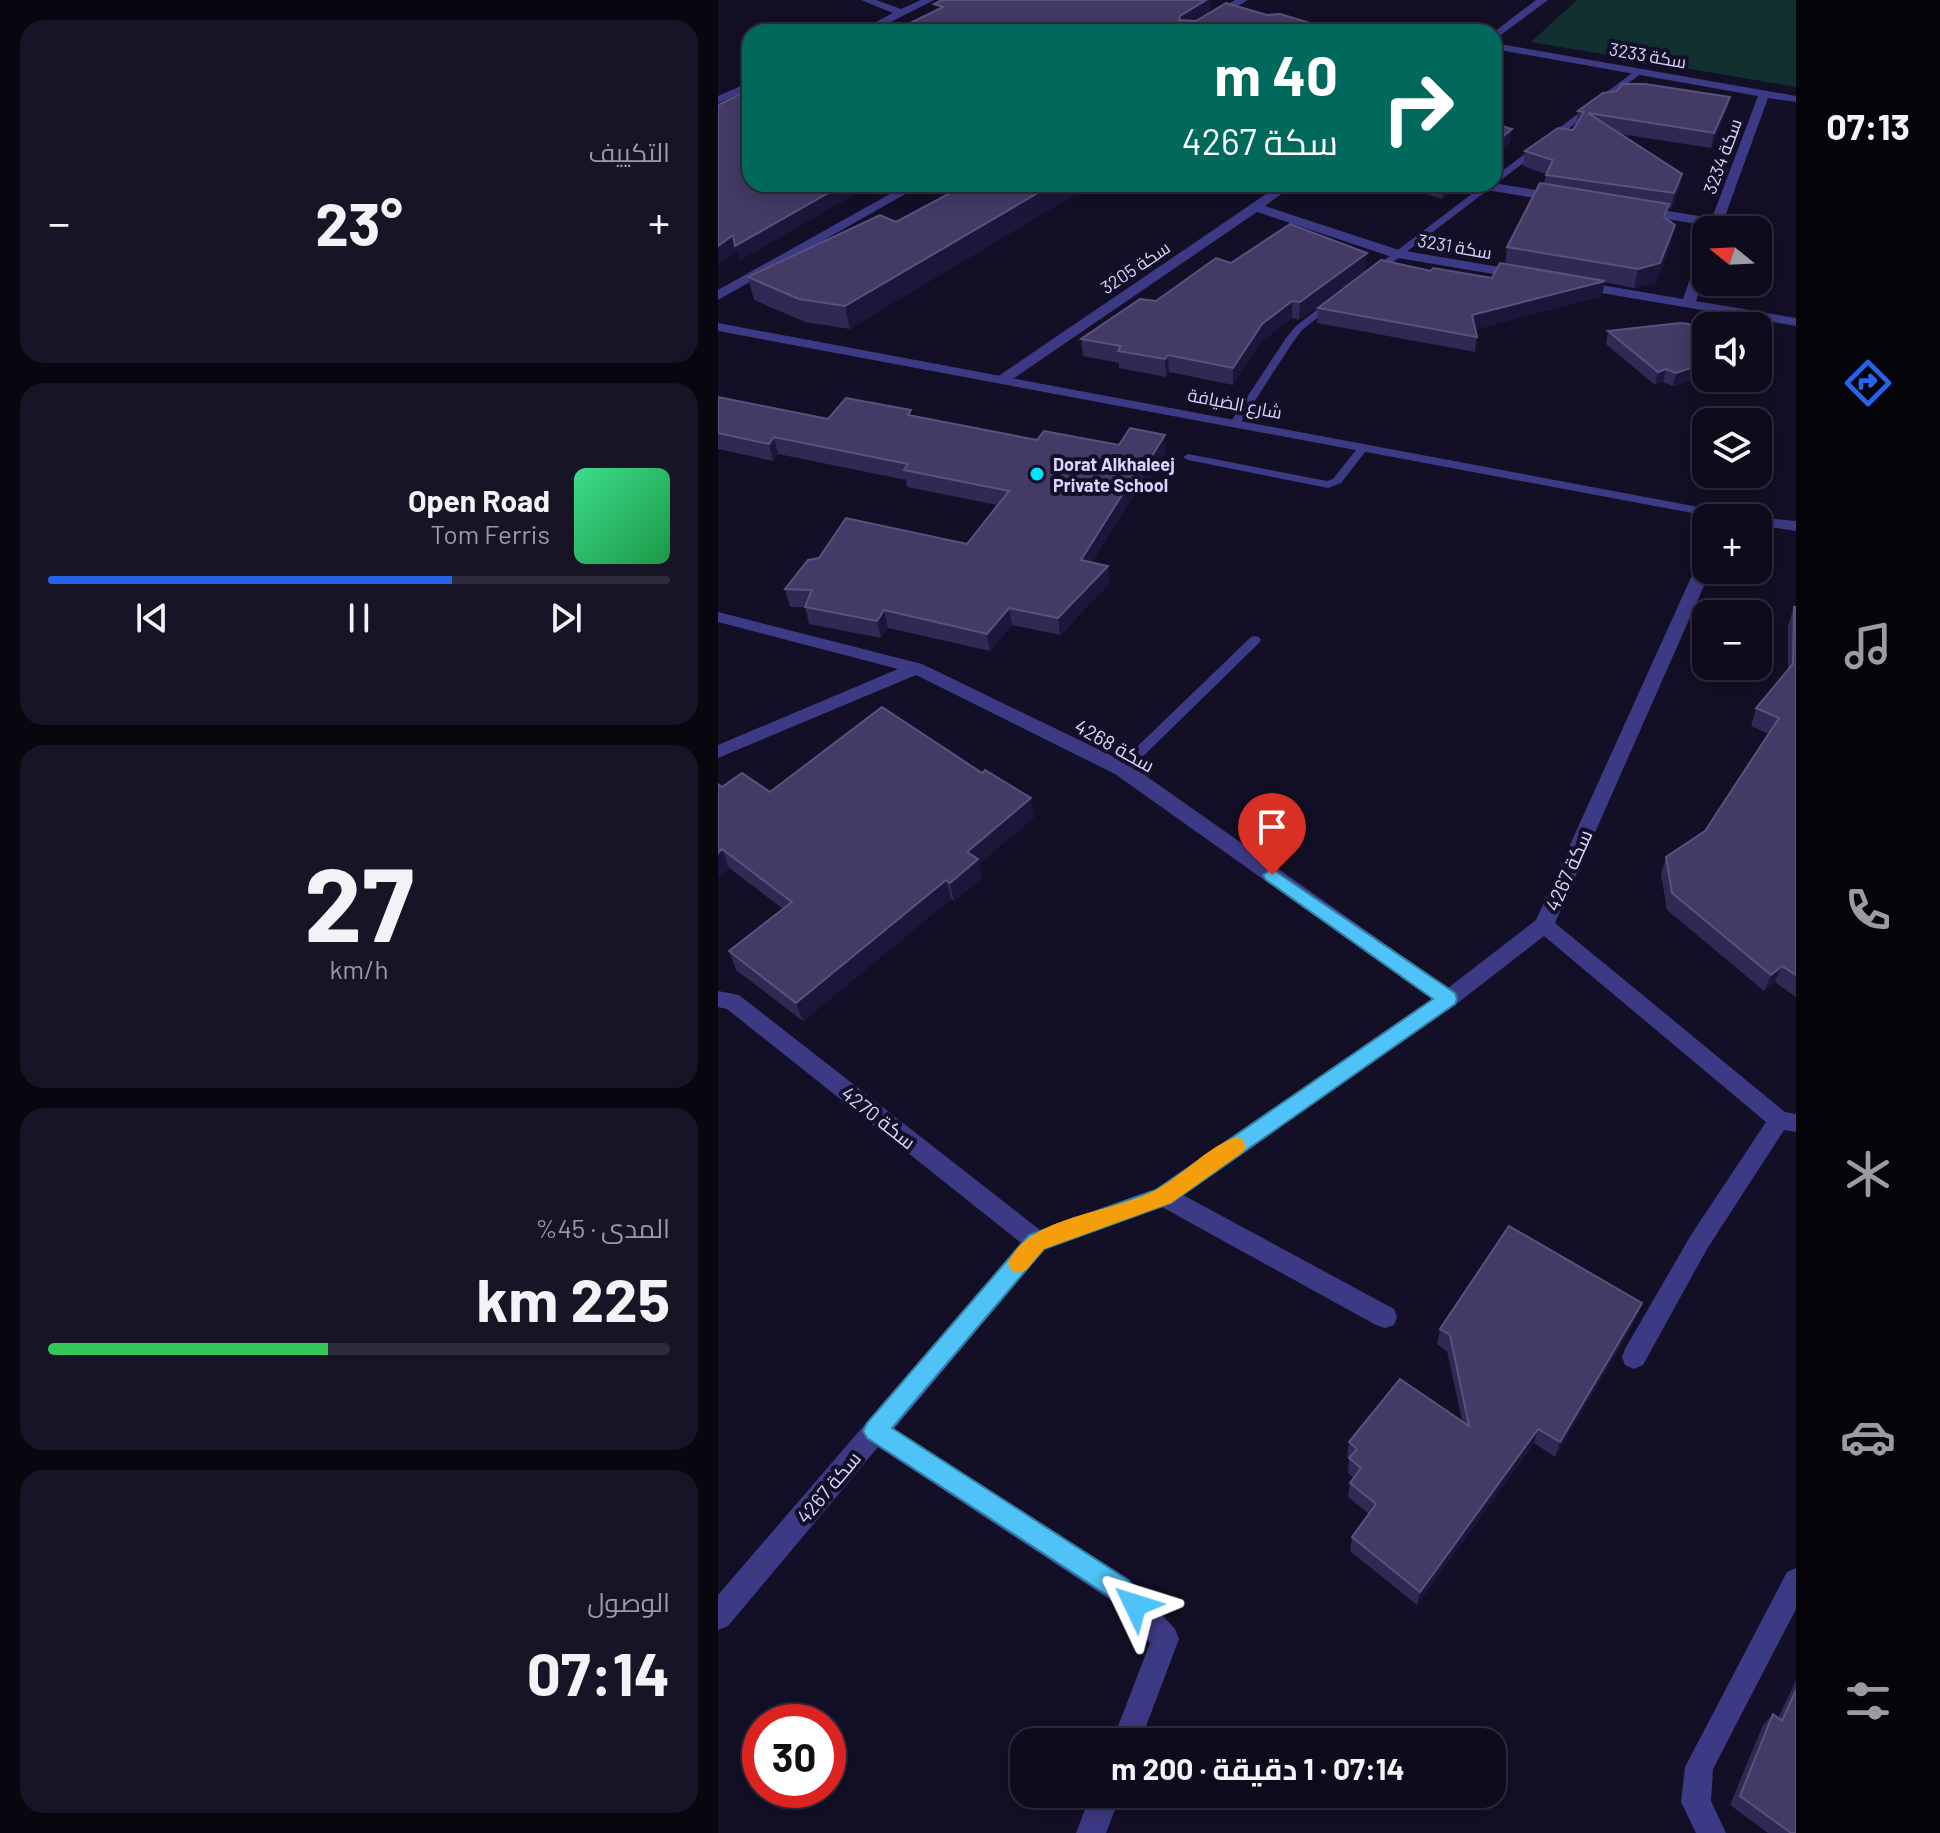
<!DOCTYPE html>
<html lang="ar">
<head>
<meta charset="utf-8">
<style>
	:root { --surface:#0e0b1c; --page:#171425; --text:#f1f3f6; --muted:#9b9ba3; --line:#2e2b3b; --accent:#2563eb }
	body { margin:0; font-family:Barlow,Cairo,sans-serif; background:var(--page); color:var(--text); direction:rtl; height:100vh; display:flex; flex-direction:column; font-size:30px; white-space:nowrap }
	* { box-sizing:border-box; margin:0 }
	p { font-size:26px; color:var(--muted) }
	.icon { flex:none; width:44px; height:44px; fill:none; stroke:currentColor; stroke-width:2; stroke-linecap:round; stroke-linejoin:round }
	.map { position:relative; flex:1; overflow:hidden; direction:ltr }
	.panel { display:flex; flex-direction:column; gap:20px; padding:20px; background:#08060f; width:718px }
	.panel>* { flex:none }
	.banner { position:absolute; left:24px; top:24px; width:760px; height:168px; border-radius:24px; box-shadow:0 4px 20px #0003,0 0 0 2px var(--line); direction:rtl; background:#00695c; color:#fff; overflow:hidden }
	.needle { width:52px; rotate:288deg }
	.buttons { position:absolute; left:974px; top:216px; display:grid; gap:16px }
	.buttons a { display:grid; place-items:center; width:80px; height:80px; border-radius:16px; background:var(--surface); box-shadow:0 4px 20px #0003,0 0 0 2px var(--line); font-size:40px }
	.speed { position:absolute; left:24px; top:1704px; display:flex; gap:16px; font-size:40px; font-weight:700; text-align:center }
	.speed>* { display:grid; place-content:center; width:104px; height:104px; border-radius:50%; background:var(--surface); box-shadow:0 4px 20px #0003,0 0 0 2px var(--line); line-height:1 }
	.speed .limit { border:12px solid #d22; background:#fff; color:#111 }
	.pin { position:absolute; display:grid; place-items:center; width:68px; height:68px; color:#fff; margin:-82px -34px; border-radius:50% 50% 50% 0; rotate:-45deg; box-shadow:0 0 8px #0007 }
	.pin .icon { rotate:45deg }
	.me { position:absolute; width:88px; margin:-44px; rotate:311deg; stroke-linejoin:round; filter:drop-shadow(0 0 6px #0008) }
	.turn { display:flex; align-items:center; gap:28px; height:168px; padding:0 32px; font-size:36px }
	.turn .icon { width:104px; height:104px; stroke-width:2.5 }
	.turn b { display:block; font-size:56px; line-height:68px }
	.big { font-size:60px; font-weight:700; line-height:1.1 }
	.panel .widget { flex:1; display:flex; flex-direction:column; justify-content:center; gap:12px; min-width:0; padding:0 28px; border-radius:24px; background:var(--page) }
	.panel .dial { align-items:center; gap:0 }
	.dial b { font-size:104px; line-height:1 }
	.song { display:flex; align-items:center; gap:24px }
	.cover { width:96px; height:96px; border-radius:12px; background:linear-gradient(135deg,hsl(150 70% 55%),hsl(140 70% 35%)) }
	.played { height:8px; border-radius:4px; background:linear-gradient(90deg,var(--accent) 65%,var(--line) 65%) }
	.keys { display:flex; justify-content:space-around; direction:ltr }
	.heat { display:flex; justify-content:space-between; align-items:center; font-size:44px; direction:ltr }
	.charge { height:12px; border-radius:6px; background:linear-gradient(90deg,#34c759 45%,var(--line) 0) }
	.trip { position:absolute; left:292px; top:1728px; width:496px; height:80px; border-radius:24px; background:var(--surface); box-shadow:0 4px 20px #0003,0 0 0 2px var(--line); font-weight:700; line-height:80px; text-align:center; direction:rtl }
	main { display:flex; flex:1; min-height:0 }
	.tabs { display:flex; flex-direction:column; width:144px; justify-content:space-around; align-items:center; background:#06040b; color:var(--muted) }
	.tabs .icon { width:56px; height:56px }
	.tabs .current { color:var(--accent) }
	.tabs b { font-size:36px; color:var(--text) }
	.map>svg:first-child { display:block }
	.green { fill:#12302f }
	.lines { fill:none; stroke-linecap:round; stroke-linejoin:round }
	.service { fill:#3d3a85; fill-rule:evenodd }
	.minor { fill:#3d3a85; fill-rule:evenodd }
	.tertiary { fill:#3d3a85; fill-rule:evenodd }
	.wall { fill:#312854 }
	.shaded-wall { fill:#1d163a }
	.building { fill:#433a66; stroke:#5a527e; stroke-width:2 }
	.route { fill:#4fc3f7; stroke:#337fa1; stroke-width:2 }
	.slow { fill:#f59e0b }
	.poi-dot { fill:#00e5ff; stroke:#130f26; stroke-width:3 }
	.labels { text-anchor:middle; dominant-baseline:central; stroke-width:8; stroke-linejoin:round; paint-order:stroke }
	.far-street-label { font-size:18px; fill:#d9d4ff; stroke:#130f26 }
	.far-poi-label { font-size:18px; font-weight:bold; fill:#d9d4ff; stroke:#130f26; text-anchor:start }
	.street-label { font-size:20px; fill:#d9d4ff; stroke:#130f26 }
</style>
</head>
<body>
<main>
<nav class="tabs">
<b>07:13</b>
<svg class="icon current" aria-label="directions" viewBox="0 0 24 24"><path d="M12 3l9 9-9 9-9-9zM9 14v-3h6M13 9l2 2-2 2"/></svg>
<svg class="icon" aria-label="music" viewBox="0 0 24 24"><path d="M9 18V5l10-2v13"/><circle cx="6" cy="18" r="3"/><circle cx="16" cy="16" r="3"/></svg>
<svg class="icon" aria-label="phone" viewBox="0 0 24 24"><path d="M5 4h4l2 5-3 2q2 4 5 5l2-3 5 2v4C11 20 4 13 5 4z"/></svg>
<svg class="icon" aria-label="climate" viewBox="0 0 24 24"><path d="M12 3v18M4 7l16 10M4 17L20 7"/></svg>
<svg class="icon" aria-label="car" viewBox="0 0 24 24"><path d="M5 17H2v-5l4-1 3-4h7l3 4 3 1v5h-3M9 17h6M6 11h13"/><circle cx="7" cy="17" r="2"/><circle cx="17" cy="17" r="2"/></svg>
<svg class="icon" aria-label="filters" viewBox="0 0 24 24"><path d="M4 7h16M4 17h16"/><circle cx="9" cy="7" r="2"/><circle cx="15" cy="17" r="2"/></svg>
</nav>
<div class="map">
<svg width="1078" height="1833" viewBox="0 0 1078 1833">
	<rect width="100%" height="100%" fill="#130f26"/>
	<polygon class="green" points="859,0 1078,0 1078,87 813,42"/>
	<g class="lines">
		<g class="service">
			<polygon points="918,70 925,72 658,275 652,275 652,271 767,184 776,184 776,177"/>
			<polygon points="609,302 617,304 584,330 575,342 521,425 513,425 512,423 568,338 578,326"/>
			<polygon points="646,444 651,447 623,483 610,488 470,460 465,457 470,454 609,481 615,479 642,445"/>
			<polygon points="537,636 541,637 543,640 541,643 409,772 399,772 398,769 399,766 533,637"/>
		</g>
		<g class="minor">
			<polygon points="143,0 158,0 183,9 203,0 216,0 153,32 139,32 175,13"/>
			<polygon points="517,0 530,0 477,32 464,32"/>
			<polygon points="818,0 830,0 776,40 776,32"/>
			<polygon points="776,43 1078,96 1078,102 1050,98 1002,230 990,230 991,226 924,215 918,211 924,207 994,218 1040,96 776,49"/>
			<polygon points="32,82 32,89 0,103 0,96"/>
			<polygon points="776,183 841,194 847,198 841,202 769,190 763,186"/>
			<polygon points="190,184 205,184 0,300 0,290"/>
			<polygon points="563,184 577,184 547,206 681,250 805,271 812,275 805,279 674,257 539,212 289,383 279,383 279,377"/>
			<polygon points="988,249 988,272 978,301 1078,318 1078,326 860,289 853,285 860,281 965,299 981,253"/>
			<polygon points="988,557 988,570 993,570 837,923 1067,1112 1078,1114 1078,1132 1066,1130 989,1249 925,1365 916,1369 907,1365 904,1357 907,1349 973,1235 1048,1122 826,936 737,1005 465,1195 676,1309 679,1317 676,1325 667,1328 658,1325 444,1207 327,1249 176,1429 411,1579 457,1629 461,1639 422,1742 394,1742 432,1643 391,1599 160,1447 10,1626 0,1630 0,1595 303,1243 9,1009 0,1007 0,991 21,995 322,1230 438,1189 714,999 397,774 198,675 0,758 0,745 180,669 0,622 0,612 204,664 411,764 730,988 818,920 980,562"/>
			<polygon points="1078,1568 1078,1609 995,1769 993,1801 1008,1833 978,1833 963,1802 967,1767 1069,1572"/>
			<polygon points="373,1794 403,1794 388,1833 358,1833"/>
		</g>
		<polygon class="tertiary" points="0,323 1034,517 1078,521 1078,531 1040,525 1040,518 1001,518 0,331"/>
	</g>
	<g class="wall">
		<polygon points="1012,97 1008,112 993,148 902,134 964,174 961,189 953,209 950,208 948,219 953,243 938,282 916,288 886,282 884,296 757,329 759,337 757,352 599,323 600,308 713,271 774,278 787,264 789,247 826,184 828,174 805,166 807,151 855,130 858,124 860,111"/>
		<polygon points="677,184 742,184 724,199"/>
		<polygon points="162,215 132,329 87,322 36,300 30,277"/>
		<polygon points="513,263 648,270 581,320 574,318 544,341 515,385 451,372 448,377 401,368 401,363 365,356 363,339"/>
		<polygon points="890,331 980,334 988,336 988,358 982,377 955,386 945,382 937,385 888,344"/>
		<polygon points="0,397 110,419 194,416 319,440 401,445 448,452 425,489 420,488 374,562 392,583 342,635 294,625 272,651 170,628 163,638 91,624 87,607 72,607 67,589 249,544 279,505 189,487 188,480 60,454 55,461 0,449"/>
		<polygon points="1076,607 1078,607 1078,997 1057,982 1046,991 949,910 943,874 948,857 987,831 1051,734 1033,726 1038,708 1070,671 1070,625"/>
		<polygon points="0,784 4,787 52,792 316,817 261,864 264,878 236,901 233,899 85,1021 18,970 11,951 65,909 11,868 0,878"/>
		<polygon points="924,1303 918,1319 837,1457 816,1443 699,1605 632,1551 634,1537 651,1514 630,1497 632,1483 636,1478 630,1473 631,1458 629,1457 631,1442 744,1420 729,1351 719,1344 722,1329"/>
		<polygon points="1078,1680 1078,1833 1050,1833 1012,1805 1045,1725 1055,1714 1060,1718"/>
	</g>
	<g class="shaded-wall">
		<polygon points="478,0 492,0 492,12 462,29 462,32 462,16"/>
		<polygon points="1012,97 1008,112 993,148 996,133"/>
		<polygon points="794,129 792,144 776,157 776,144"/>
		<polygon points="964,174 961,189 953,209 956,193"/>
		<polygon points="126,184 155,184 21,261 19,251 0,264 0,246 15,235"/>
		<polygon points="335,184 375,184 132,329 127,306"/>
		<polygon points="725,184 742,184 724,199"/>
		<polygon points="957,225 953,243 938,282 916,288 920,269"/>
		<polygon points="649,253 648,270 581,320 582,302"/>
		<polygon points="887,281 884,296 753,331 754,315"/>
		<polygon points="574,301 574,318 544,341 515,385 515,368 544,324"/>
		<polygon points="450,355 451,372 448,377 447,359"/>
		<polygon points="988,355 982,377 955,386 958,373"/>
		<polygon points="948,369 945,382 937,385 940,372"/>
		<polygon points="447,435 448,452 425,489 424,472"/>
		<polygon points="56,437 60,454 55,461 51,444"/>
		<polygon points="419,471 420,488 365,577 363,560"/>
		<polygon points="390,566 392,583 342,635 340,618"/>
		<polygon points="291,608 294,625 272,651 269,634"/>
		<polygon points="166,610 170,628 163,638 159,621"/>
		<polygon points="313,798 316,817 261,864 264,878 236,901 232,883 249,852"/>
		<polygon points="4,849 11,868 0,878 0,853"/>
		<polygon points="228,880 233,899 85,1021 78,1003"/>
		<polygon points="1064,966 1057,982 1046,991 1053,975"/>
		<polygon points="924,1303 918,1319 837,1457 842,1442"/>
		<polygon points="820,1429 816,1443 699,1605 702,1592"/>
	</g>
	<g class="building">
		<polygon points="224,0 488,0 462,16 461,20 478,21 508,3 549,15 562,14 599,25 592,29 602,32 174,32 225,7 216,4"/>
		<polygon points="904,84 927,84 1012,97 996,133 870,113 964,174 956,193 828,175 835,160 807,151 840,128 855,130 866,112 860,111 885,93 899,91"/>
		<polygon points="32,89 32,184 126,184 17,246 15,235 0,246 0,105"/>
		<polygon points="776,124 794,129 776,144"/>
		<polygon points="822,183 951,204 946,217 957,225 942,263 920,269 789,247"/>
		<polygon points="249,184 335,184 127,306 81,299 30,277 162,215 178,222"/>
		<polygon points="572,224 649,253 582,302 574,301 544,324 515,368 450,355 447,359 400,351 403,346 363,339 422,299 438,301 498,258 513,263"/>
		<polygon points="663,260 713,271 715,268 774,278 782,263 887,281 754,315 759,337 600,308"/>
		<polygon points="962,323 971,324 980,334 988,336 988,355 985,364 958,373 948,369 940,372 890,331"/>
		<polygon points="0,397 110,419 128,398 193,410 190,415 319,440 326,431 401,445 412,428 447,435 424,472 419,471 363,560 390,566 340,618 291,608 269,634 166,610 159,621 87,607 94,590 67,589 90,560 101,558 128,518 249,544 291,491 186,470 190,464 56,437 51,444 0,433"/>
		<polygon points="1076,607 1078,607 1078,975 1064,966 1053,975 954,893 948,857 987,831 1061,718 1038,708 1075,664"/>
		<polygon points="164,707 264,773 267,770 313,798 249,852 260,859 232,883 228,880 78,1003 11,951 74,902 4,849 0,853 0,784 4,787 24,773 52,792"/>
		<polygon points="791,1226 924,1303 842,1442 820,1429 702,1592 634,1537 658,1504 632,1483 643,1468 631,1458 639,1449 631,1442 682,1379 751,1426 732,1335 722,1329"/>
		<polygon points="1078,1690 1078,1833 1073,1833 1022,1796 1055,1714 1064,1721"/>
	</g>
	<polygon class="route" points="554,869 737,993 739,999 737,1004 453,1203 326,1249 174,1428 410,1580 429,1605 425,1614 417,1618 408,1614 392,1597 149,1438 145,1431 149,1423 311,1235 438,1190 715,999 548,880 545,875"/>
	<path class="slow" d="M 518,1137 L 525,1140 L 528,1146 L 525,1152 L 453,1203 L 326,1249 L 308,1270 L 300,1273 L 293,1270 L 290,1263 C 312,1214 397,1214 441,1188 C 467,1173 490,1147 518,1137 Z"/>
	<circle class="poi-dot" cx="319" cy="474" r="8"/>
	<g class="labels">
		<g class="far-street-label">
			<text transform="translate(930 55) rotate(10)">سكة 3233</text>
			<text transform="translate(1004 156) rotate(-70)">سكة 3234</text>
			<text transform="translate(737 246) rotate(10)">سكة 3231</text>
			<text transform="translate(417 267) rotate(-34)">سكة 3205</text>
			<text transform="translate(517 403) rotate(11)">شارع الضيافة</text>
		</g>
		<g class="far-poi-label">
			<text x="335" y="464">Dorat Alkhaleej<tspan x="335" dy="21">Private School</tspan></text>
		</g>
		<g class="street-label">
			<text transform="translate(397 745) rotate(29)">سكة 4268</text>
			<text transform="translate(850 870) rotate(-66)">سكة 4267</text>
			<text transform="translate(161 1117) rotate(38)">سكة 4270</text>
			<text transform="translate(110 1487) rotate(-50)">سكة 4267</text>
		</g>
	</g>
</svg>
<div class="buttons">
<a><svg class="needle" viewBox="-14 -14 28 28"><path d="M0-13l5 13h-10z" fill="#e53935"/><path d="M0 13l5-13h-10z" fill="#9b9ba3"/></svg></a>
<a><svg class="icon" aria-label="sound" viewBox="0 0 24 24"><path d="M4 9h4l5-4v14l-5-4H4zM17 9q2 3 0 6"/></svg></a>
<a><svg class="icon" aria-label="layers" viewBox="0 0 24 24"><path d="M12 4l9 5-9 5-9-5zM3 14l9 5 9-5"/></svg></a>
<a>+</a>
<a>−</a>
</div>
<div class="speed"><div class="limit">30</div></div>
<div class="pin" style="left:554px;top:875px;background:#d93025"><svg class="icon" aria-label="arrive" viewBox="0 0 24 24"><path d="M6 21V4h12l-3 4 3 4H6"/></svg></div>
<svg class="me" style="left:417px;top:1605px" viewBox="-20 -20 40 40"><path d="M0-17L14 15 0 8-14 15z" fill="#4fc3f7" stroke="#fff" stroke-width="4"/></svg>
<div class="trip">07:14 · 1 دقيقة · 200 m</div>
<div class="banner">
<div class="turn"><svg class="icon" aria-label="right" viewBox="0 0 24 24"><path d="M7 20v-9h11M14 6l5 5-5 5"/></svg><div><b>40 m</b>سكة 4267</div></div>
</div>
</div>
<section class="panel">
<div class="widget"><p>التكييف</p>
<div class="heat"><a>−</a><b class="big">23°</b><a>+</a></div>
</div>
<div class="widget">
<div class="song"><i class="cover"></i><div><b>Open Road</b><p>Tom Ferris</p></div></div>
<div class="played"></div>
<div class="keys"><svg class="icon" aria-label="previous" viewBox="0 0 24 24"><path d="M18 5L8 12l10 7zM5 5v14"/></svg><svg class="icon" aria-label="pause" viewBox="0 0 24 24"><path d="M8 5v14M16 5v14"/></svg><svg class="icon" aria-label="next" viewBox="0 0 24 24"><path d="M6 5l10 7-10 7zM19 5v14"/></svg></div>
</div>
<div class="widget dial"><b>27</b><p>km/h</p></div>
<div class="widget"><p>المدى · 45%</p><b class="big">225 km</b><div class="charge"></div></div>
<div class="widget"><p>الوصول</p><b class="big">07:14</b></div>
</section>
</main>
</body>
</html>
